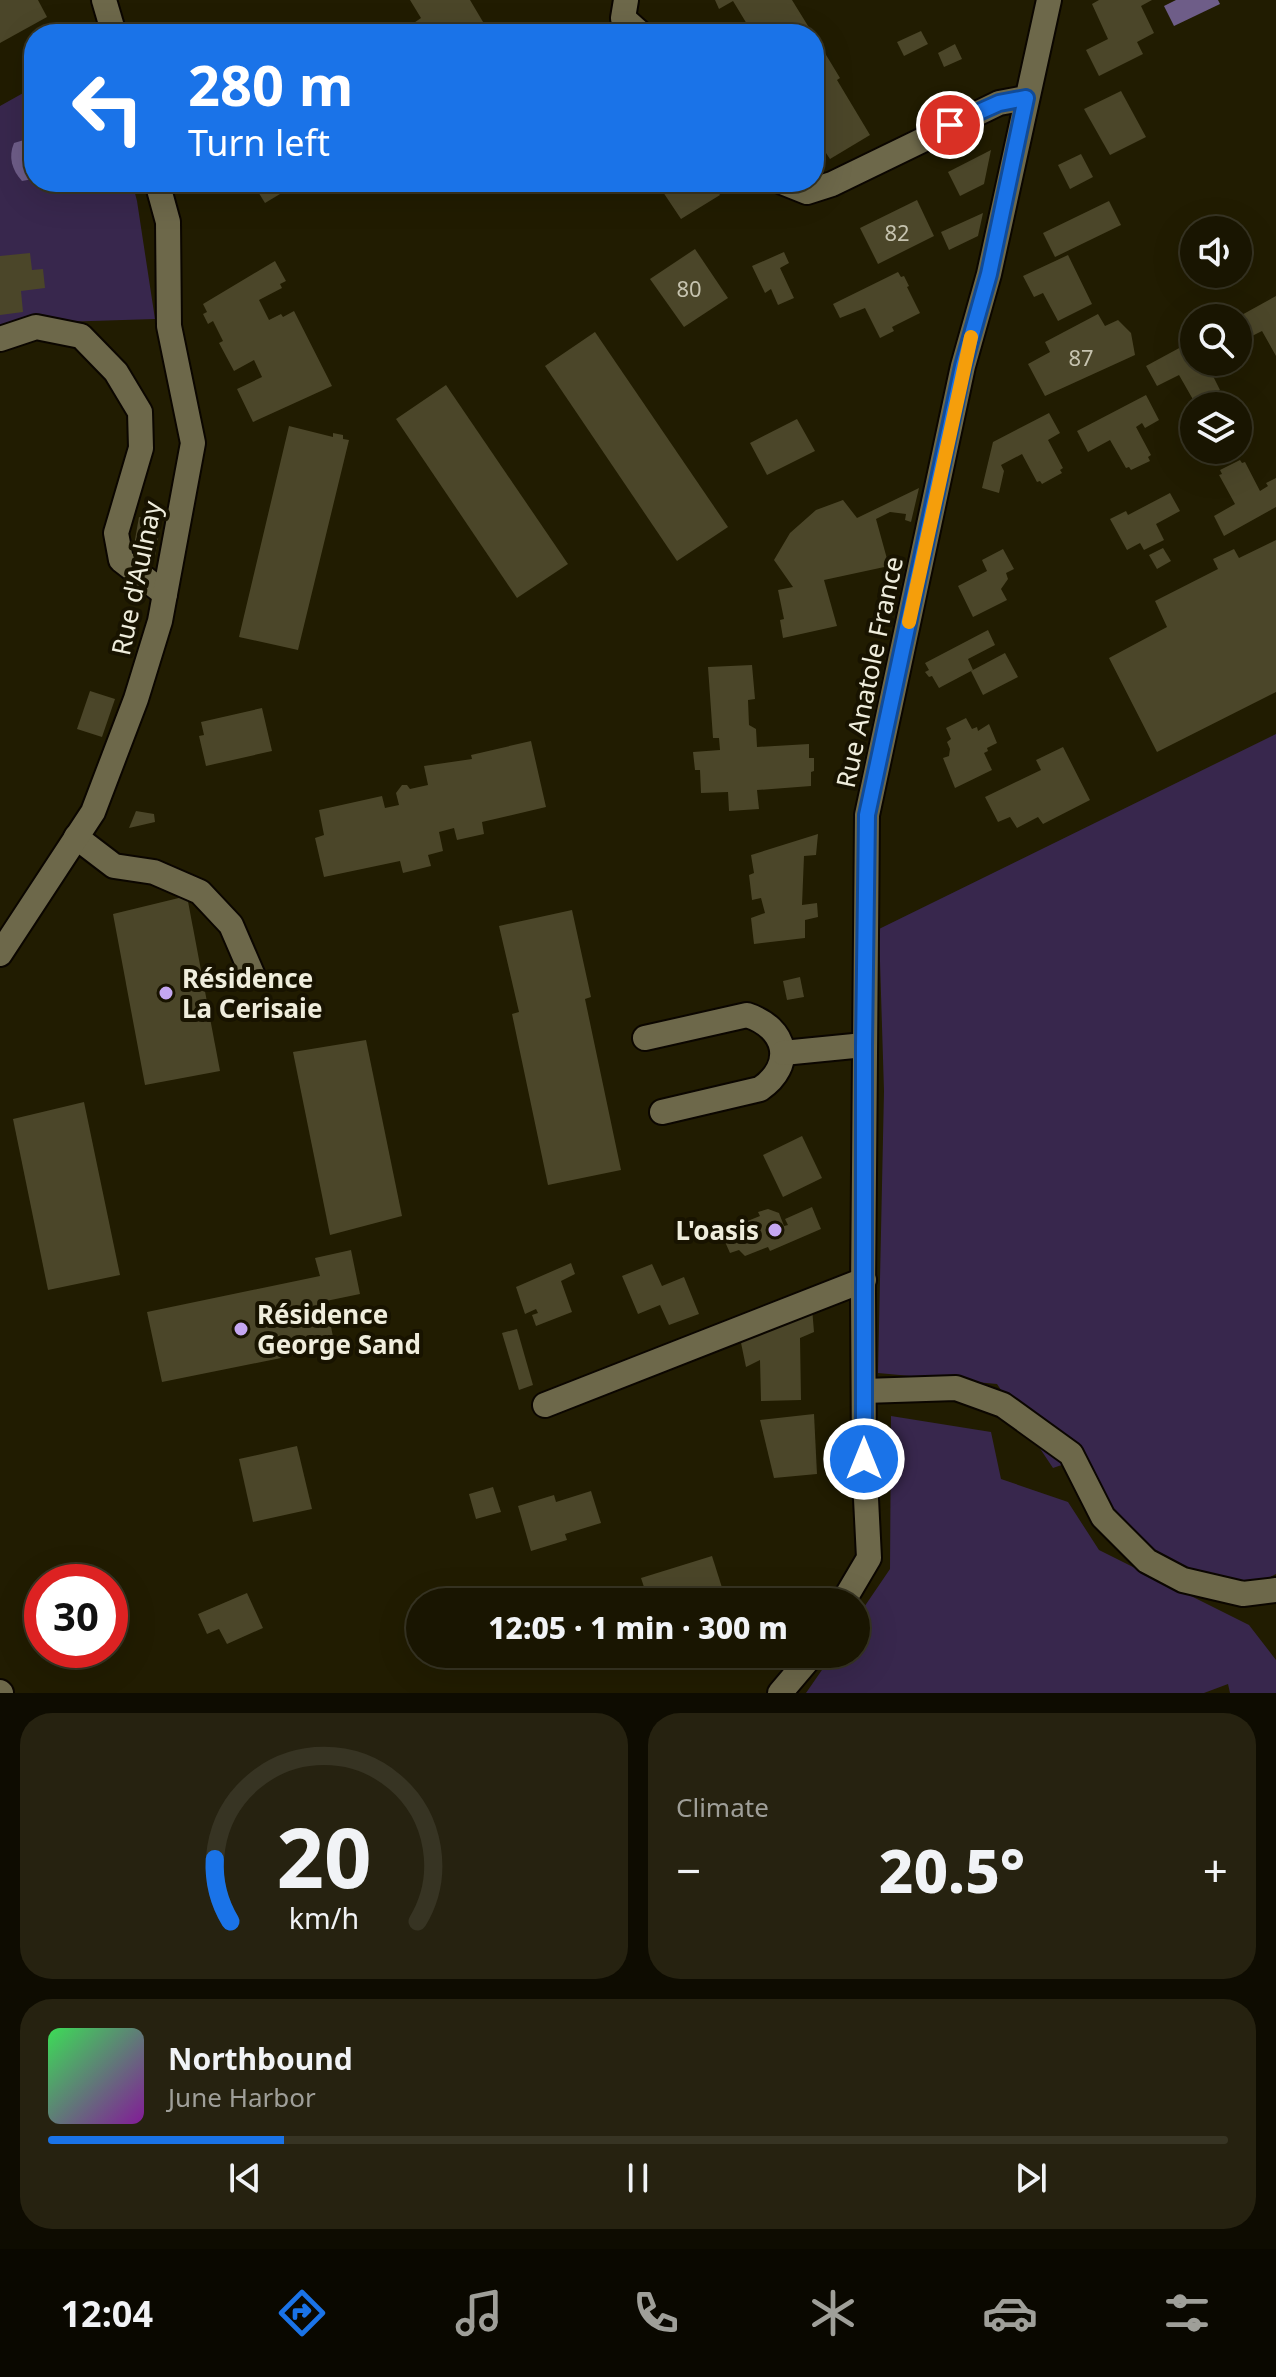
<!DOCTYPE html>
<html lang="en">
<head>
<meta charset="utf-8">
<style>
	:root { --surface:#191501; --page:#262210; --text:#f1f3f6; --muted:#9f9f99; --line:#373423; --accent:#1a73e8 }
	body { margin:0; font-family:"Noto Sans",sans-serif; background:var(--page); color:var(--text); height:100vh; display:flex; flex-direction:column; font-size:30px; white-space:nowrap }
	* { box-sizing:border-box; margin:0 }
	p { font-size:26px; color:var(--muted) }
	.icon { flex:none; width:44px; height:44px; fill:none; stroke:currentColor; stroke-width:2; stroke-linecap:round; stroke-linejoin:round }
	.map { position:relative; height:1693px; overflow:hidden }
	.side { display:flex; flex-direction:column; gap:20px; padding:20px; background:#0e0c01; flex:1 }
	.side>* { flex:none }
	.guide { position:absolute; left:24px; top:24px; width:800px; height:168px; border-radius:32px; box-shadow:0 8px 32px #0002,0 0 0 2px var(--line); background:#1a73e8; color:#fff; overflow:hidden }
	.buttons { position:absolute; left:1180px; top:216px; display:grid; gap:16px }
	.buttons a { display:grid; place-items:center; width:72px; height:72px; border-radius:50%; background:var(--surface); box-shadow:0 8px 32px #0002,0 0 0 2px var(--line); font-size:40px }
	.speed { position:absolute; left:24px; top:1564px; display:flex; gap:16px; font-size:40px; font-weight:700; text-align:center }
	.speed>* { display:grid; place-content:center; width:104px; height:104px; border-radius:50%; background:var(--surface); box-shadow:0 8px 32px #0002,0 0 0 2px var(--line); line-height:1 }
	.speed .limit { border:12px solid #d22; background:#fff; color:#111 }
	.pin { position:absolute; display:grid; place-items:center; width:68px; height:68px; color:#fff; margin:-34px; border:4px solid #fff; border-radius:50%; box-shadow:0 2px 8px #0007 }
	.me { position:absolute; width:88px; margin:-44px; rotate:0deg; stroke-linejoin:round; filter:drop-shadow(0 0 6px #0008) }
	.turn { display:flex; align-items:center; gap:28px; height:168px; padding:0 32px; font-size:36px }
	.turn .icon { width:104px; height:104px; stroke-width:2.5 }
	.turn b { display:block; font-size:56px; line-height:68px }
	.big { font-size:60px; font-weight:800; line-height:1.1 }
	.side .widget { flex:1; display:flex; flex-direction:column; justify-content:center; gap:12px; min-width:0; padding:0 28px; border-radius:32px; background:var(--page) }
	.side .dial { align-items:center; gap:0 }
	.dial svg { height:208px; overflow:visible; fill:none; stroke:var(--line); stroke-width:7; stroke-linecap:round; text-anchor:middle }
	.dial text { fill:var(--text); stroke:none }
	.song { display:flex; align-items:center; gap:24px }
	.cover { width:96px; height:96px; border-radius:12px; background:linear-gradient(135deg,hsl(130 70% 55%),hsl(290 70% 35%)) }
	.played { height:8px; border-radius:4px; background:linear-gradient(90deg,var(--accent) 20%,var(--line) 20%) }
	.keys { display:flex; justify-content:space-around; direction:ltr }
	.heat { display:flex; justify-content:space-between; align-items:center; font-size:44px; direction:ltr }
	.side .tiles { flex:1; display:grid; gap:20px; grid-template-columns:1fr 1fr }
	.widget:last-child { grid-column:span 2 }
	.trip { position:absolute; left:406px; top:1588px; width:464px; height:80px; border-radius:40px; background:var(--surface); box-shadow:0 8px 32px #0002,0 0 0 2px var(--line); font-weight:800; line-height:80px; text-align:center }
	.menu { display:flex; height:128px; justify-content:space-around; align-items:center; background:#0a0800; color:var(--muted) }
	.menu .icon { width:56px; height:56px }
	.menu .active { color:var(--accent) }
	.menu b { font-size:36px; color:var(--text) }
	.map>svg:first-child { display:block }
	.green { fill:#38274d }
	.water { fill:#6e5d88 }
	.building { fill:#4b4629 }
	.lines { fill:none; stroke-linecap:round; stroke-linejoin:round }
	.minor-casing { stroke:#0b0600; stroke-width:28 }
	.minor { stroke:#6d684a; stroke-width:24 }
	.route-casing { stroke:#114b97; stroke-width:20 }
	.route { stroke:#1a73e8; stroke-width:14 }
	.slow { stroke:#f59e0b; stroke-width:14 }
	.poi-dot { fill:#c5a7f1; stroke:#181300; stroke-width:3 }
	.labels { text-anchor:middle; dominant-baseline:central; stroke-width:8; stroke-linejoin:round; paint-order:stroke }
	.number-label { font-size:22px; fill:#c6c3af }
	.street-label { font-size:26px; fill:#efeddc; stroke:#181300 }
	.poi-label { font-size:26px; font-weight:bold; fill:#efeddc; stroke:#181300; text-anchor:start }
</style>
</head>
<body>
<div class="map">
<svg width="1276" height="1693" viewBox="0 0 1276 1693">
	<rect width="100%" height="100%" fill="#211c01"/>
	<g class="green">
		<polygon points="34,87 34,182 132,182 137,201 155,319 28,323 0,328 0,106"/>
		<path d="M 1276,734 L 1276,1574 C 1269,1577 1261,1583 1253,1584 C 1217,1590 1154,1557 1128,1532 C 1107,1512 1094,1484 1082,1458 L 1053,1468 L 997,1384 L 878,1373 L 884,1091 L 879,929 Z"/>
		<polygon points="891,1416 991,1432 1001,1479 1068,1502 1099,1550 1249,1625 1276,1660 1276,1693 1230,1693 1228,1684 1204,1693 806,1693 833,1654 856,1654 856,1619 890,1569"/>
	</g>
	<g class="water">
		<polygon points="1176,0 1218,0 1220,4 1174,26 1164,6"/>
		<path d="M 24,140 L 33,148 L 34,174 L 33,179 L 22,181 C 12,170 8,157 14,143 Z"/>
	</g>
	<g class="building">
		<polygon points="0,0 38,0 47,17 0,43"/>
		<polygon points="410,0 470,0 489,32 430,34 429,31 412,34 408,27 421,18"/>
		<polygon points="715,0 792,0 813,34 753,34 733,1 719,9"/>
		<polygon points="1099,0 1152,0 1141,6 1154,33 1137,42 1143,54 1099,76 1086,50 1108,39 1092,4"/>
		<polygon points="921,31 928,44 904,56 897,42"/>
		<polygon points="814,35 840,78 837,80 870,135 830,159 814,135"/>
		<polygon points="955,44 962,59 944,67 938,53"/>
		<polygon points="1121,91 1146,137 1110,155 1084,109"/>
		<polygon points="991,150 984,184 960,196 948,172"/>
		<polygon points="1081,154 1093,177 1070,189 1058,165"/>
		<polygon points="252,182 300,182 265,203"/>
		<polygon points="652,182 712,182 720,195 681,219 663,192 659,194"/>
		<polygon points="917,200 934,236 878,264 860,228"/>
		<polygon points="1109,201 1121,225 1055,257 1043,233"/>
		<polygon points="983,213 978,236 949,250 941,232"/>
		<polygon points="695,249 728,298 684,327 650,279"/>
		<polygon points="784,252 789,263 780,268 794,298 778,305 771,289 765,293 752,266"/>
		<polygon points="30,253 32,270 43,269 45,288 21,291 23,312 0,315 0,256"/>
		<polygon points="1068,255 1092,304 1058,321 1043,293 1034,297 1023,276"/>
		<polygon points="275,261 286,281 280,284 282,288 259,300 269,320 281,314 283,317 294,311 332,386 253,422 237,389 262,377 254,360 234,371 219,343 223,341 213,321 208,324 203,314 207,312 203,304"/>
		<polygon points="898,272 901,277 904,276 909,286 907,287 920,313 892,327 894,331 880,338 865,308 840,318 833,304"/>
		<polygon points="1276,296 1276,356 1262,331 1240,342 1238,339 1238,317"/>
		<polygon points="1098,314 1105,326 1118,320 1131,333 1135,355 1045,396 1028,364 1050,352 1045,342"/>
		<polygon points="595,332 728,527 677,561 545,366"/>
		<polygon points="1194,340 1194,362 1216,362 1208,366 1220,390 1218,391 1220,395 1200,405 1198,401 1195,403 1179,375 1157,386 1146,366"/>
		<polygon points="446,385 568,564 517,598 396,419"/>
		<polygon points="1146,395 1159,420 1145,428 1142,423 1136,427 1151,455 1148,457 1150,461 1131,470 1129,467 1126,468 1110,440 1088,452 1077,431"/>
		<polygon points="1049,413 1060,433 1048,440 1063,468 1060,470 1062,473 1042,484 1040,481 1037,482 1022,454 1001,465 1004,471 999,493 982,488 993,442"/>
		<polygon points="797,419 815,451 767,475 750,443"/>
		<polygon points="289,426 333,437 333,433 343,435 343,439 349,440 298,650 239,637"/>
		<polygon points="1240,460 1242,463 1245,462 1260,491 1268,486 1266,483 1276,478 1276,507 1224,536 1214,516 1235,504 1219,475 1222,474 1220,470"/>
		<polygon points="919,488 911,522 905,520 906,514 890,512 876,519 889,566 824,580 837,626 783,638 780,620 784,619 778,590 793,587 774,560 790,533 816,510 843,500 857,518"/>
		<polygon points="1170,493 1180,511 1156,524 1164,540 1144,550 1140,543 1127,550 1110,519 1126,511 1128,515"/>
		<polygon points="139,517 161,522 155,556 133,551"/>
		<polygon points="1276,540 1276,692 1157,752 1109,658 1167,627 1155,601 1218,569 1213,559 1234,549 1239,558"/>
		<polygon points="1163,548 1171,561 1157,569 1149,555"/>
		<polygon points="1003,549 1014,569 1006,573 1008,579 1001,589 1007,600 973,617 958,586 987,571 982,560"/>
		<polygon points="988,630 995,645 968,659 973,670 939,688 932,676 929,677 925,672 929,670 925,663"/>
		<polygon points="1005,653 1018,677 983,695 971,671"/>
		<polygon points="752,665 755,699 748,700 749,725 756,729 757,747 809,744 809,758 814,758 814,771 811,772 811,786 757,790 759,809 729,811 728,792 701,793 700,770 695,770 693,752 720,750 719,738 713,738 708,667"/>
		<polygon points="90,691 115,699 102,737 77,729"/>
		<polygon points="262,708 272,751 206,766 199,736 204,735 201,722"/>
		<polygon points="966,718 972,729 977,727 978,731 989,724 997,743 987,748 988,751 984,753 992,770 955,788 943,758 949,756 950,749 947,742 951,739 946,728"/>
		<polygon points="531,741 546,807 482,822 484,834 457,840 454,828 439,832 443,851 428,855 431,866 403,873 400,861 324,877 315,838 324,835 319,810 382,796 385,808 399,805 396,793 402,785 407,785 410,789 428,785 424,766 472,759 471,755"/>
		<polygon points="1063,747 1090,800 1043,824 1038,817 1017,828 1010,817 998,822 985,797 1041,770 1036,760"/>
		<polygon points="136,811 154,814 155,822 129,828"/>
		<polygon points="818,834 816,855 804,856 802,905 817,903 818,917 805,920 805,938 754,944 751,918 765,913 761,898 752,900 749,875 754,873 751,855"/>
		<polygon points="187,896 220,1071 145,1085 113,914"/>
		<polygon points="572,910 591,997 585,999 621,1170 548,1185 512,1014 519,1012 499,926"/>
		<polygon points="800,977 804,997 787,1000 783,981"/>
		<polygon points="366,1040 402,1216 330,1235 293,1052"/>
		<polygon points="84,1102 120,1275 48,1290 13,1119"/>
		<polygon points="802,1136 822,1178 783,1197 763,1155"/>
		<polygon points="812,1207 821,1229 770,1251 768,1247 745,1256 739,1250 730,1253 722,1235 731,1232 730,1228 760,1216 758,1212 768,1209 779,1213 784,1226 788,1225 785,1219"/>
		<polygon points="351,1250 360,1294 326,1301 335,1347 162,1382 147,1312 320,1276 315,1258"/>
		<polygon points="571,1263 575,1274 561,1281 572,1312 536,1326 532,1315 538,1313 536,1309 525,1314 516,1287"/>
		<polygon points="652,1264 662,1286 684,1277 699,1314 669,1325 660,1305 638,1314 622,1276"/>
		<polygon points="812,1308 814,1332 800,1338 801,1400 761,1401 760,1360 746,1367 740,1338"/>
		<polygon points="517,1329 533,1385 519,1390 502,1333"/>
		<polygon points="814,1414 817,1474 774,1478 760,1420"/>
		<polygon points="297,1446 312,1509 253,1522 239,1459"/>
		<polygon points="493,1487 501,1512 476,1519 469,1494"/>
		<polygon points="591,1491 601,1523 565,1534 567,1540 531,1551 518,1506 554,1495 556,1502"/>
		<polygon points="712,1556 725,1597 711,1602 649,1602 641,1578"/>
		<polygon points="247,1593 263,1628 227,1644 219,1629 207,1634 198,1614"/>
	</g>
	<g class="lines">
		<defs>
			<g id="minor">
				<polyline points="104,0 114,34"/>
				<polyline points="626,0 623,18 641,34"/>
				<polyline points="782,182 807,192 832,184 999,103 1026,98"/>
				<polyline points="0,339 36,327 81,336 116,372 140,412 141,448 116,533 121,560 165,594"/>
				<polyline points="76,837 114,866 154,872 200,892 231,925 253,976"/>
				<polyline points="0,954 93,812 136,699 160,621 193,443 169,326 168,222 157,182"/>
				<path d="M 645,1038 L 747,1015 C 787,1028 795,1065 760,1089 L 662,1112"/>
				<polyline points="783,1053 864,1045"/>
				<polyline points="864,1391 956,1388 1003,1405 1071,1454 1103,1517 1147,1561 1183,1580 1243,1594 1276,1590"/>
				<polyline points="545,1405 864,1280"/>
				<polyline points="843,1602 869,1558 864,1459 863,1292 867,815 963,366 989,274 1049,0"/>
				<polyline points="0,1692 1,1693"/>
				<polyline points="780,1693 813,1654"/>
			</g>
		</defs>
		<use href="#minor" class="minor-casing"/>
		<use href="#minor" class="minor"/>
	</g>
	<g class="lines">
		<defs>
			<polyline id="route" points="864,1459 864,1045 867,815 963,366 989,274 1026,98 999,103 950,125"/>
		</defs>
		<use href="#route" class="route-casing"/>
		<use href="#route" class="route"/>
		<polyline class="slow" points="909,622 971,337"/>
	</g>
	<g class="poi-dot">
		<circle cx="166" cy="993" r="8"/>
		<circle cx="775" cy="1230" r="8"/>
		<circle cx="241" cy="1329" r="8"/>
	</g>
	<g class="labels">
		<g class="number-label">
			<text x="897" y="232">82</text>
			<text x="689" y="288">80</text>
			<text x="1081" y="357">87</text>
		</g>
		<g class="street-label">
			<text transform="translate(136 578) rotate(-78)">Rue d'Aulnay</text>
			<text transform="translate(869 672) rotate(-78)">Rue Anatole France</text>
		</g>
		<g class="poi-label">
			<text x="182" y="978">Résidence<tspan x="182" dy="30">La Cerisaie</tspan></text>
			<text x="759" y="1230" text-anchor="end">L'oasis</text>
			<text x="257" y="1314">Résidence<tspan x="257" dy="30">George Sand</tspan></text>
		</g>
	</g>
</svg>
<div class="buttons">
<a><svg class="icon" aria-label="sound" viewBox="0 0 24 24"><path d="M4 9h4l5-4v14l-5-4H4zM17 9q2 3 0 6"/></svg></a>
<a><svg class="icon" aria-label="search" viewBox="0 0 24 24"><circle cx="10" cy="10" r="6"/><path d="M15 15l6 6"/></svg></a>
<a><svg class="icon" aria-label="layers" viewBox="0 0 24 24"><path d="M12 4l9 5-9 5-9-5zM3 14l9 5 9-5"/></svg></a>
</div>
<div class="speed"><div class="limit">30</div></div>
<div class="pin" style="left:950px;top:125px;background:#d93025"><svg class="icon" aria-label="arrive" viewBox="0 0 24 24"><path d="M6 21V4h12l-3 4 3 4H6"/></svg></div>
<svg class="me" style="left:864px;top:1459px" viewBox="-20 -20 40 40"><circle r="17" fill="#1a73e8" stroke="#fff" stroke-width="3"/><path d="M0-11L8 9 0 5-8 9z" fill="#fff"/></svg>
<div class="trip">12:05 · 1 min · 300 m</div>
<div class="guide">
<div class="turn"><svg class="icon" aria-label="left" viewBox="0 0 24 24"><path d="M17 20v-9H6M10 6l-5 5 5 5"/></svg><div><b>280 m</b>Turn left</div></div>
</div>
</div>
<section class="side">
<div class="tiles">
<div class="widget dial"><svg viewBox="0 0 100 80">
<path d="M14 69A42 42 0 1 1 86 69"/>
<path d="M14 69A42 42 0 0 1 8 45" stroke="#1a73e8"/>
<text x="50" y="56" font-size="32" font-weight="700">20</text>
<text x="50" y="72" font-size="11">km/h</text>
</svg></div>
<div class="widget"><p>Climate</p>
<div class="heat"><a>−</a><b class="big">20.5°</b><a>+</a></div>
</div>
<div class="widget">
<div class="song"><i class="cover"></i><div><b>Northbound</b><p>June Harbor</p></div></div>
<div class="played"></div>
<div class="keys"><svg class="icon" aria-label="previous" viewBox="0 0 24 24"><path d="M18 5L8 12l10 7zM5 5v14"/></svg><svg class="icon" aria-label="pause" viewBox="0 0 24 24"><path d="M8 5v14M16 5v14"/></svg><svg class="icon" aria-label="next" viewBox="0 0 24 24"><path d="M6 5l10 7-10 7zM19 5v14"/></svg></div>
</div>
</div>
</section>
<nav class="menu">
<b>12:04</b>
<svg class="icon active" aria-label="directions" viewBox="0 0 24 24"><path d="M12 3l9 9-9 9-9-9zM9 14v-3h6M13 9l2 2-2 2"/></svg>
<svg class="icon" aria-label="music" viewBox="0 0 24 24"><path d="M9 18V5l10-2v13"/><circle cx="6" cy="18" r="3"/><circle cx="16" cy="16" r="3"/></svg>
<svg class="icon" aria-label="phone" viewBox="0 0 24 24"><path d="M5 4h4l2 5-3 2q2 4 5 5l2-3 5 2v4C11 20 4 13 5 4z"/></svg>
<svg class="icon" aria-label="climate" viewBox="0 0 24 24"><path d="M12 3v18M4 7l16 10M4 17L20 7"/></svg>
<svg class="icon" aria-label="car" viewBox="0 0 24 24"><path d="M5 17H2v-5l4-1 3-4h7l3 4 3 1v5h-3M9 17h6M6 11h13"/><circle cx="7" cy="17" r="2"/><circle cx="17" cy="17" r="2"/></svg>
<svg class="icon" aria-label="filters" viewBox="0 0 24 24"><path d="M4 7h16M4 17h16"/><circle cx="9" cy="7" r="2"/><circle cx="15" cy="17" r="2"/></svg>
</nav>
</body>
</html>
